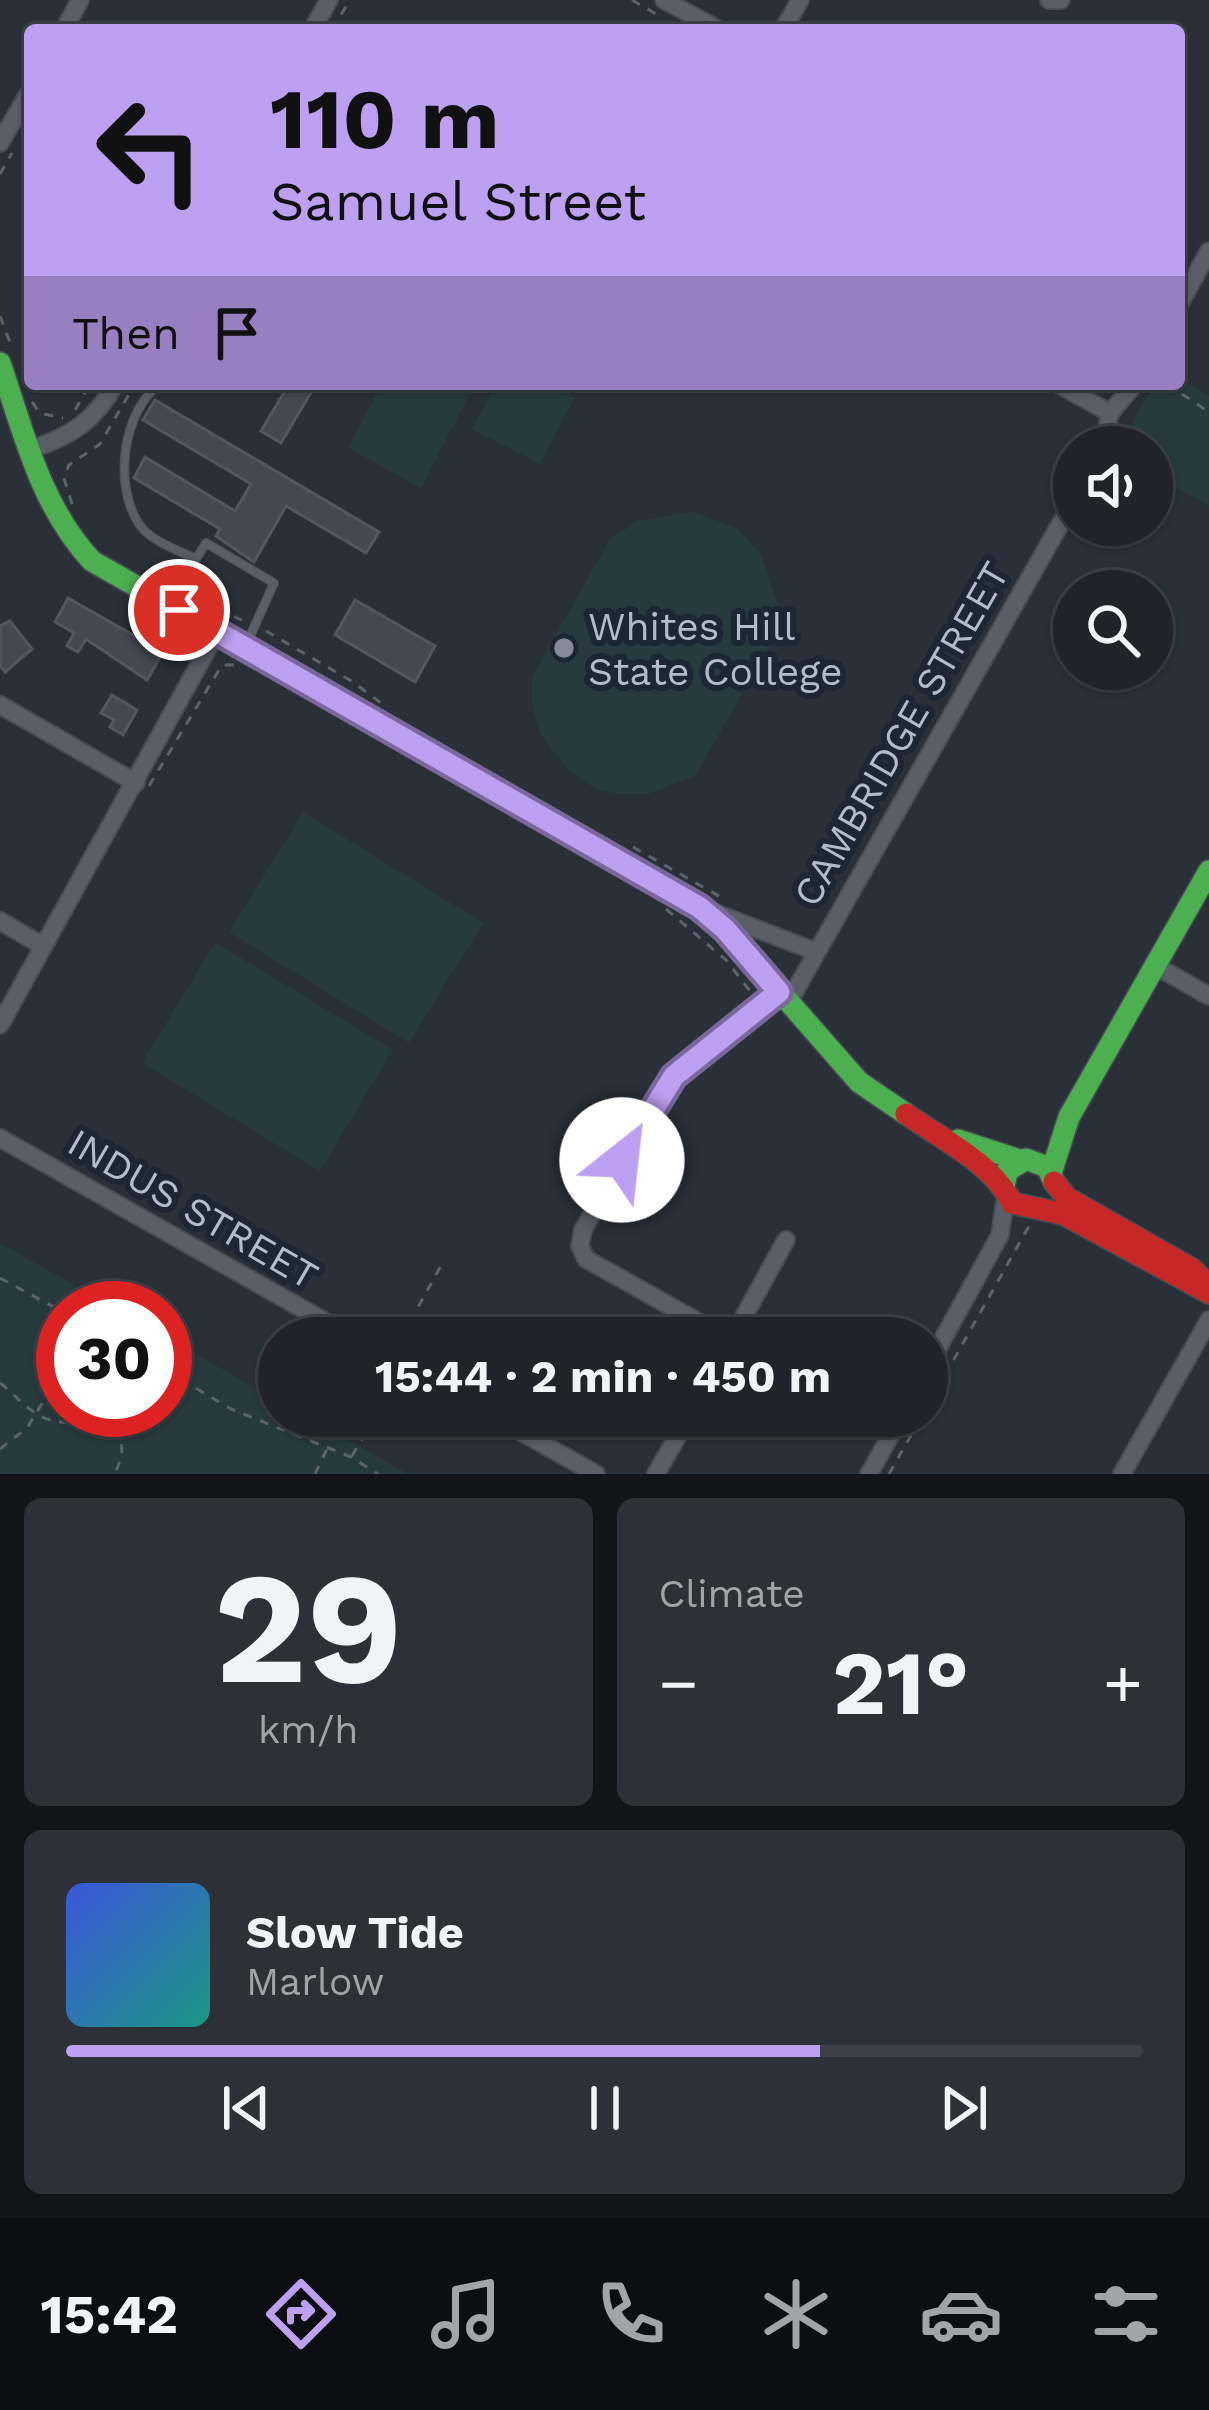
<!DOCTYPE html>
<html lang="en">
<head>
<meta charset="utf-8">
<style>
	:root { --surface:#20242a; --page:#2d3036; --text:#f1f3f6; --muted:#a2a4a8; --line:#3d4147; --accent:#bca0f2 }
	body { margin:0; font-family:"Work Sans",sans-serif; background:var(--page); color:var(--text); height:100vh; display:flex; flex-direction:column; font-size:45px; white-space:nowrap }
	* { box-sizing:border-box; margin:0 }
	p { font-size:39px; color:var(--muted) }
	.icon { flex:none; width:66px; height:66px; fill:none; stroke:currentColor; stroke-width:2; stroke-linecap:round; stroke-linejoin:round }
	.map { position:relative; height:1474px; overflow:hidden }
	.details { display:flex; flex-direction:column; gap:24px; padding:24px; background:#121417; flex:1 }
	.details>* { flex:none }
	.hud { position:absolute; left:24px; top:24px; width:1161px; height:366px; border-radius:12px; box-shadow:0 3px 9px #0004,0 0 0 3px var(--line); background:#bca0f2; color:#111; overflow:hidden }
	.fabs { position:absolute; left:1053px; top:426px; display:grid; gap:24px }
	.fabs a { display:grid; place-items:center; width:120px; height:120px; border-radius:50%; background:var(--surface); box-shadow:0 3px 9px #0004,0 0 0 3px var(--line); font-size:60px }
	.speed { position:absolute; left:36px; top:1281px; display:flex; gap:24px; font-size:60px; font-weight:700; text-align:center }
	.speed>* { display:grid; place-content:center; width:156px; height:156px; border-radius:50%; background:var(--surface); box-shadow:0 3px 9px #0004,0 0 0 3px var(--line); line-height:1 }
	.speed .limit { border:18px solid #d22; background:#fff; color:#111 }
	.pin { position:absolute; display:grid; place-items:center; width:102px; height:102px; color:#fff; margin:-51px; border:6px solid #fff; border-radius:50%; box-shadow:0 3px 12px #0007 }
	.me { position:absolute; width:132px; margin:-66px; rotate:29deg; stroke-linejoin:round; filter:drop-shadow(0 0 9px #0008) }
	.turn { display:flex; align-items:center; gap:42px; height:252px; padding:0 48px; font-size:54px }
	.turn .icon { width:156px; height:156px; stroke-width:2.5 }
	.turn b { display:block; font-size:84px; line-height:102px }
	.then { display:flex; align-items:center; height:114px; padding:0 48px; background:#0003; gap:24px; font-size:45px }
	.big { font-size:90px; font-weight:700; line-height:1.1 }
	.details .tile { flex:1; display:flex; flex-direction:column; justify-content:center; gap:18px; min-width:0; padding:0 42px; border-radius:18px; background:var(--page) }
	.details .dial { align-items:center; gap:0 }
	.dial b { font-size:156px; line-height:1 }
	.song { display:flex; align-items:center; gap:36px }
	.cover { width:144px; height:144px; border-radius:18px; background:linear-gradient(135deg,hsl(230 70% 55%),hsl(170 70% 35%)) }
	.played { height:12px; border-radius:6px; background:linear-gradient(90deg,var(--accent) 70%,var(--line) 70%) }
	.keys { display:flex; justify-content:space-around; direction:ltr }
	.heat { display:flex; justify-content:space-between; align-items:center; font-size:66px; direction:ltr }
	.details .tiles { flex:1; display:grid; gap:24px; grid-template-columns:1fr 1fr }
	.tile:last-child { grid-column:span 2 }
	.trip { position:absolute; left:258px; top:1317px; width:690px; height:120px; border-radius:60px; background:var(--surface); box-shadow:0 3px 9px #0004,0 0 0 3px var(--line); font-weight:700; line-height:120px; text-align:center }
	.tabs { display:flex; height:192px; justify-content:space-around; align-items:center; background:#0d0e11; color:var(--muted) }
	.tabs .icon { width:84px; height:84px }
	.tabs .active { color:var(--accent) }
	.tabs b { font-size:54px; color:var(--text) }
	.map>svg:first-child { display:block }
	.green { fill:#273a3e }
	.building { fill:#444950; stroke:#52575f; stroke-width:3 }
	.lines { fill:none; stroke-linecap:round; stroke-linejoin:round }
	.lane-casing { stroke:#484c53; stroke-width:10 }
	.street-casing { stroke:#484c53; stroke-width:20 }
	.fast-casing { stroke:#484c53; stroke-width:24 }
	.jam-casing { stroke:#484c53; stroke-width:24 }
	.path { stroke:#5d636a; stroke-width:3; stroke-dasharray:9 9; stroke-linecap:butt }
	.lane { stroke:#5a5e66; stroke-width:8 }
	.street { stroke:#5a5e66; stroke-width:16 }
	.fast { stroke:#4caf50; stroke-width:21 }
	.jam { stroke:#c62828; stroke-width:21 }
	.route-casing { stroke:#7a689d; stroke-width:30 }
	.route { stroke:#bca0f2; stroke-width:21 }
	.poi-dot { fill:#848b96; stroke:#1d2633; stroke-width:4.5 }
	.labels { text-anchor:middle; dominant-baseline:central; stroke-width:12; stroke-linejoin:round; paint-order:stroke }
	.poi-label { font-size:39px; fill:#b4bcc9; stroke:#1d2633; text-anchor:start }
	.street-label { font-size:39px; fill:#b4bcc9; stroke:#1d2633 }
</style>
</head>
<body>
<div class="map">
<svg width="1209" height="1474" viewBox="0 0 1209 1474">
	<rect width="100%" height="100%" fill="#2a3038"/>
	<g class="green">
		<path d="M 1179,379 L 1209,396 L 1209,506 L 1152,473 L 1152,447 L 1126,447 C 1131,423 1140,401 1159,384 L 1179,384 Z"/>
		<polygon points="382,384 475,384 421,488 348,448"/>
		<polygon points="496,384 551,384 575,397 540,464 472,429"/>
		<polygon points="693,512 735,527 761,554 779,609 774,639 695,776 648,794 617,794 594,788 568,770 541,735 532,706 532,676 610,539 638,521"/>
		<polygon points="303,812 483,923 409,1043 229,932"/>
		<polygon points="215,942 393,1050 320,1171 142,1063"/>
		<polygon points="0,1243 115,1308 63,1308 63,1410 165,1410 165,1337 279,1401 279,1416 305,1416 408,1474 0,1474"/>
	</g>
	<g class="building">
		<polygon points="289,384 316,384 281,443 261,431"/>
		<polygon points="155,400 379,532 366,553 286,506 254,562 216,536 220,529 134,478 145,457 235,511 251,484 143,420"/>
		<polygon points="68,598 142,640 146,634 167,645 147,680 86,639 78,652 67,646 74,633 55,622"/>
		<polygon points="355,600 435,646 415,682 335,635"/>
		<polygon points="10,621 32,649 5,672 0,666 0,626"/>
		<polygon points="112,695 137,710 123,735 110,727 114,720 101,713"/>
	</g>
	<g class="lines">
		<defs>
			<path id="lane" d="M 160,384 C 123,410 113,485 139,524 C 150,541 178,550 196,559 L 206,543 L 274,583 L 246,645"/>
			<g id="street">
				<polyline points="664,0 719,30"/>
				<polyline points="1049,0 1061,0"/>
				<polyline points="64,30 80,0"/>
				<polyline points="312,30 329,0"/>
				<polyline points="783,30 800,0"/>
				<polyline points="0,143 30,91"/>
				<polyline points="1179,305 1209,251"/>
				<polyline points="1058,384 1110,413"/>
				<polyline points="1103,447 1110,413 1135,384"/>
				<path d="M 32,449 C 71,436 95,421 115,384"/>
				<polyline points="0,705 136,783"/>
				<polyline points="705,909 814,951"/>
				<polyline points="0,921 43,946"/>
				<polyline points="1156,966 1209,996"/>
				<polyline points="788,1003 1074,500"/>
				<polyline points="0,1025 217,632"/>
				<polyline points="0,1138 354,1338"/>
				<polyline points="727,1338 586,1259 580,1246 583,1230 661,1091 779,992"/>
				<polyline points="732,1338 786,1240"/>
				<polyline points="927,1368 1000,1235 1006,1194"/>
				<polyline points="493,1416 596,1474"/>
				<polyline points="656,1474 689,1416"/>
				<polyline points="869,1474 901,1416"/>
				<polyline points="1122,1474 1209,1320"/>
			</g>
			<g id="fast">
				<path d="M 0,363 C 24,433 40,505 92,561 L 699,907 L 725,929 L 859,1082 L 906,1114"/>
				<polyline points="958,1140 1019,1160"/>
				<polyline points="1051,1173 1069,1117 1209,871"/>
				<polyline points="1004,1187 1007,1171 1026,1159 1047,1167 1054,1182"/>
			</g>
			<g id="jam">
				<path d="M 906,1114 C 942,1139 992,1163 1012,1203 L 1063,1214 L 1209,1293"/>
				<polyline points="1054,1182 1067,1198 1192,1269 1209,1286"/>
			</g>
		</defs>
		<use href="#lane" class="lane-casing"/>
		<use href="#street" class="street-casing"/>
		<use href="#fast" class="fast-casing"/>
		<use href="#jam" class="jam-casing"/>
		<g class="path">
			<polyline points="632,0 656,14"/>
			<polyline points="332,30 350,0"/>
			<polyline points="0,174 12,153"/>
			<polyline points="0,316 12,348"/>
			<polyline points="1167,384 1209,412"/>
			<polyline points="32,402 40,413 63,418"/>
			<polyline points="75,410 90,384"/>
			<polyline points="72,504 64,478 69,465 100,444 135,384"/>
			<polyline points="217,610 247,622"/>
			<polyline points="266,631 353,682 385,706"/>
			<polyline points="149,786 222,665 235,665"/>
			<polyline points="633,847 724,899"/>
			<polyline points="666,909 727,961 753,995"/>
			<polyline points="0,1278 63,1312"/>
			<polyline points="401,1338 443,1262"/>
			<polyline points="165,1370 231,1409 351,1457 378,1474"/>
			<path d="M 0,1383 C 16,1395 28,1412 47,1419 C 73,1427 99,1419 121,1437 L 122,1455 L 115,1474"/>
			<polyline points="927,1407 1029,1226"/>
			<polyline points="0,1449 27,1428 63,1369"/>
			<polyline points="352,1456 375,1416"/>
			<polyline points="315,1474 327,1449"/>
			<polyline points="889,1474 922,1416"/>
		</g>
		<use href="#lane" class="lane"/>
		<use href="#street" class="street"/>
		<use href="#fast" class="fast"/>
		<use href="#jam" class="jam"/>
	</g>
	<g class="lines">
		<defs>
			<polyline id="route" points="179,610 699,907 725,929 779,992 674,1076 622,1160"/>
		</defs>
		<use href="#route" class="route-casing"/>
		<use href="#route" class="route"/>
	</g>
	<circle class="poi-dot" cx="564" cy="648" r="12"/>
	<g class="labels">
		<g class="poi-label">
			<text x="588" y="626">Whites Hill<tspan x="588" dy="45">State College</tspan></text>
		</g>
		<g class="street-label">
			<text transform="translate(901 734) rotate(-60)">CAMBRIDGE STREET</text>
			<text transform="translate(193 1209) rotate(30)">INDUS STREET</text>
		</g>
	</g>
</svg>
<div class="fabs">
<a><svg class="icon" aria-label="sound" viewBox="0 0 24 24"><path d="M4 9h4l5-4v14l-5-4H4zM17 9q2 3 0 6"/></svg></a>
<a><svg class="icon" aria-label="search" viewBox="0 0 24 24"><circle cx="10" cy="10" r="6"/><path d="M15 15l6 6"/></svg></a>
</div>
<div class="speed"><div class="limit">30</div></div>
<div class="pin" style="left:179px;top:610px;background:#d93025"><svg class="icon" aria-label="arrive" viewBox="0 0 24 24"><path d="M6 21V4h12l-3 4 3 4H6"/></svg></div>
<svg class="me" style="left:622px;top:1160px" viewBox="-20 -20 40 40"><circle r="19" fill="#fff"/><path d="M0-13L10 11 0 6-10 11z" fill="#bca0f2"/></svg>
<div class="trip">15:44 · 2 min · 450 m</div>
<div class="hud">
<div class="turn"><svg class="icon" aria-label="left" viewBox="0 0 24 24"><path d="M17 20v-9H6M10 6l-5 5 5 5"/></svg><div><b>110 m</b>Samuel Street</div></div>
<div class="then">Then<svg class="icon" aria-label="arrive" viewBox="0 0 24 24"><path d="M6 21V4h12l-3 4 3 4H6"/></svg></div>
</div>
</div>
<section class="details">
<div class="tiles">
<div class="tile dial"><b>29</b><p>km/h</p></div>
<div class="tile"><p>Climate</p>
<div class="heat"><a>−</a><b class="big">21°</b><a>+</a></div>
</div>
<div class="tile">
<div class="song"><i class="cover"></i><div><b>Slow Tide</b><p>Marlow</p></div></div>
<div class="played"></div>
<div class="keys"><svg class="icon" aria-label="previous" viewBox="0 0 24 24"><path d="M18 5L8 12l10 7zM5 5v14"/></svg><svg class="icon" aria-label="pause" viewBox="0 0 24 24"><path d="M8 5v14M16 5v14"/></svg><svg class="icon" aria-label="next" viewBox="0 0 24 24"><path d="M6 5l10 7-10 7zM19 5v14"/></svg></div>
</div>
</div>
</section>
<nav class="tabs">
<b>15:42</b>
<svg class="icon active" aria-label="directions" viewBox="0 0 24 24"><path d="M12 3l9 9-9 9-9-9zM9 14v-3h6M13 9l2 2-2 2"/></svg>
<svg class="icon" aria-label="music" viewBox="0 0 24 24"><path d="M9 18V5l10-2v13"/><circle cx="6" cy="18" r="3"/><circle cx="16" cy="16" r="3"/></svg>
<svg class="icon" aria-label="phone" viewBox="0 0 24 24"><path d="M5 4h4l2 5-3 2q2 4 5 5l2-3 5 2v4C11 20 4 13 5 4z"/></svg>
<svg class="icon" aria-label="climate" viewBox="0 0 24 24"><path d="M12 3v18M4 7l16 10M4 17L20 7"/></svg>
<svg class="icon" aria-label="car" viewBox="0 0 24 24"><path d="M5 17H2v-5l4-1 3-4h7l3 4 3 1v5h-3M9 17h6M6 11h13"/><circle cx="7" cy="17" r="2"/><circle cx="17" cy="17" r="2"/></svg>
<svg class="icon" aria-label="filters" viewBox="0 0 24 24"><path d="M4 7h16M4 17h16"/><circle cx="9" cy="7" r="2"/><circle cx="15" cy="17" r="2"/></svg>
</nav>
</body>
</html>
